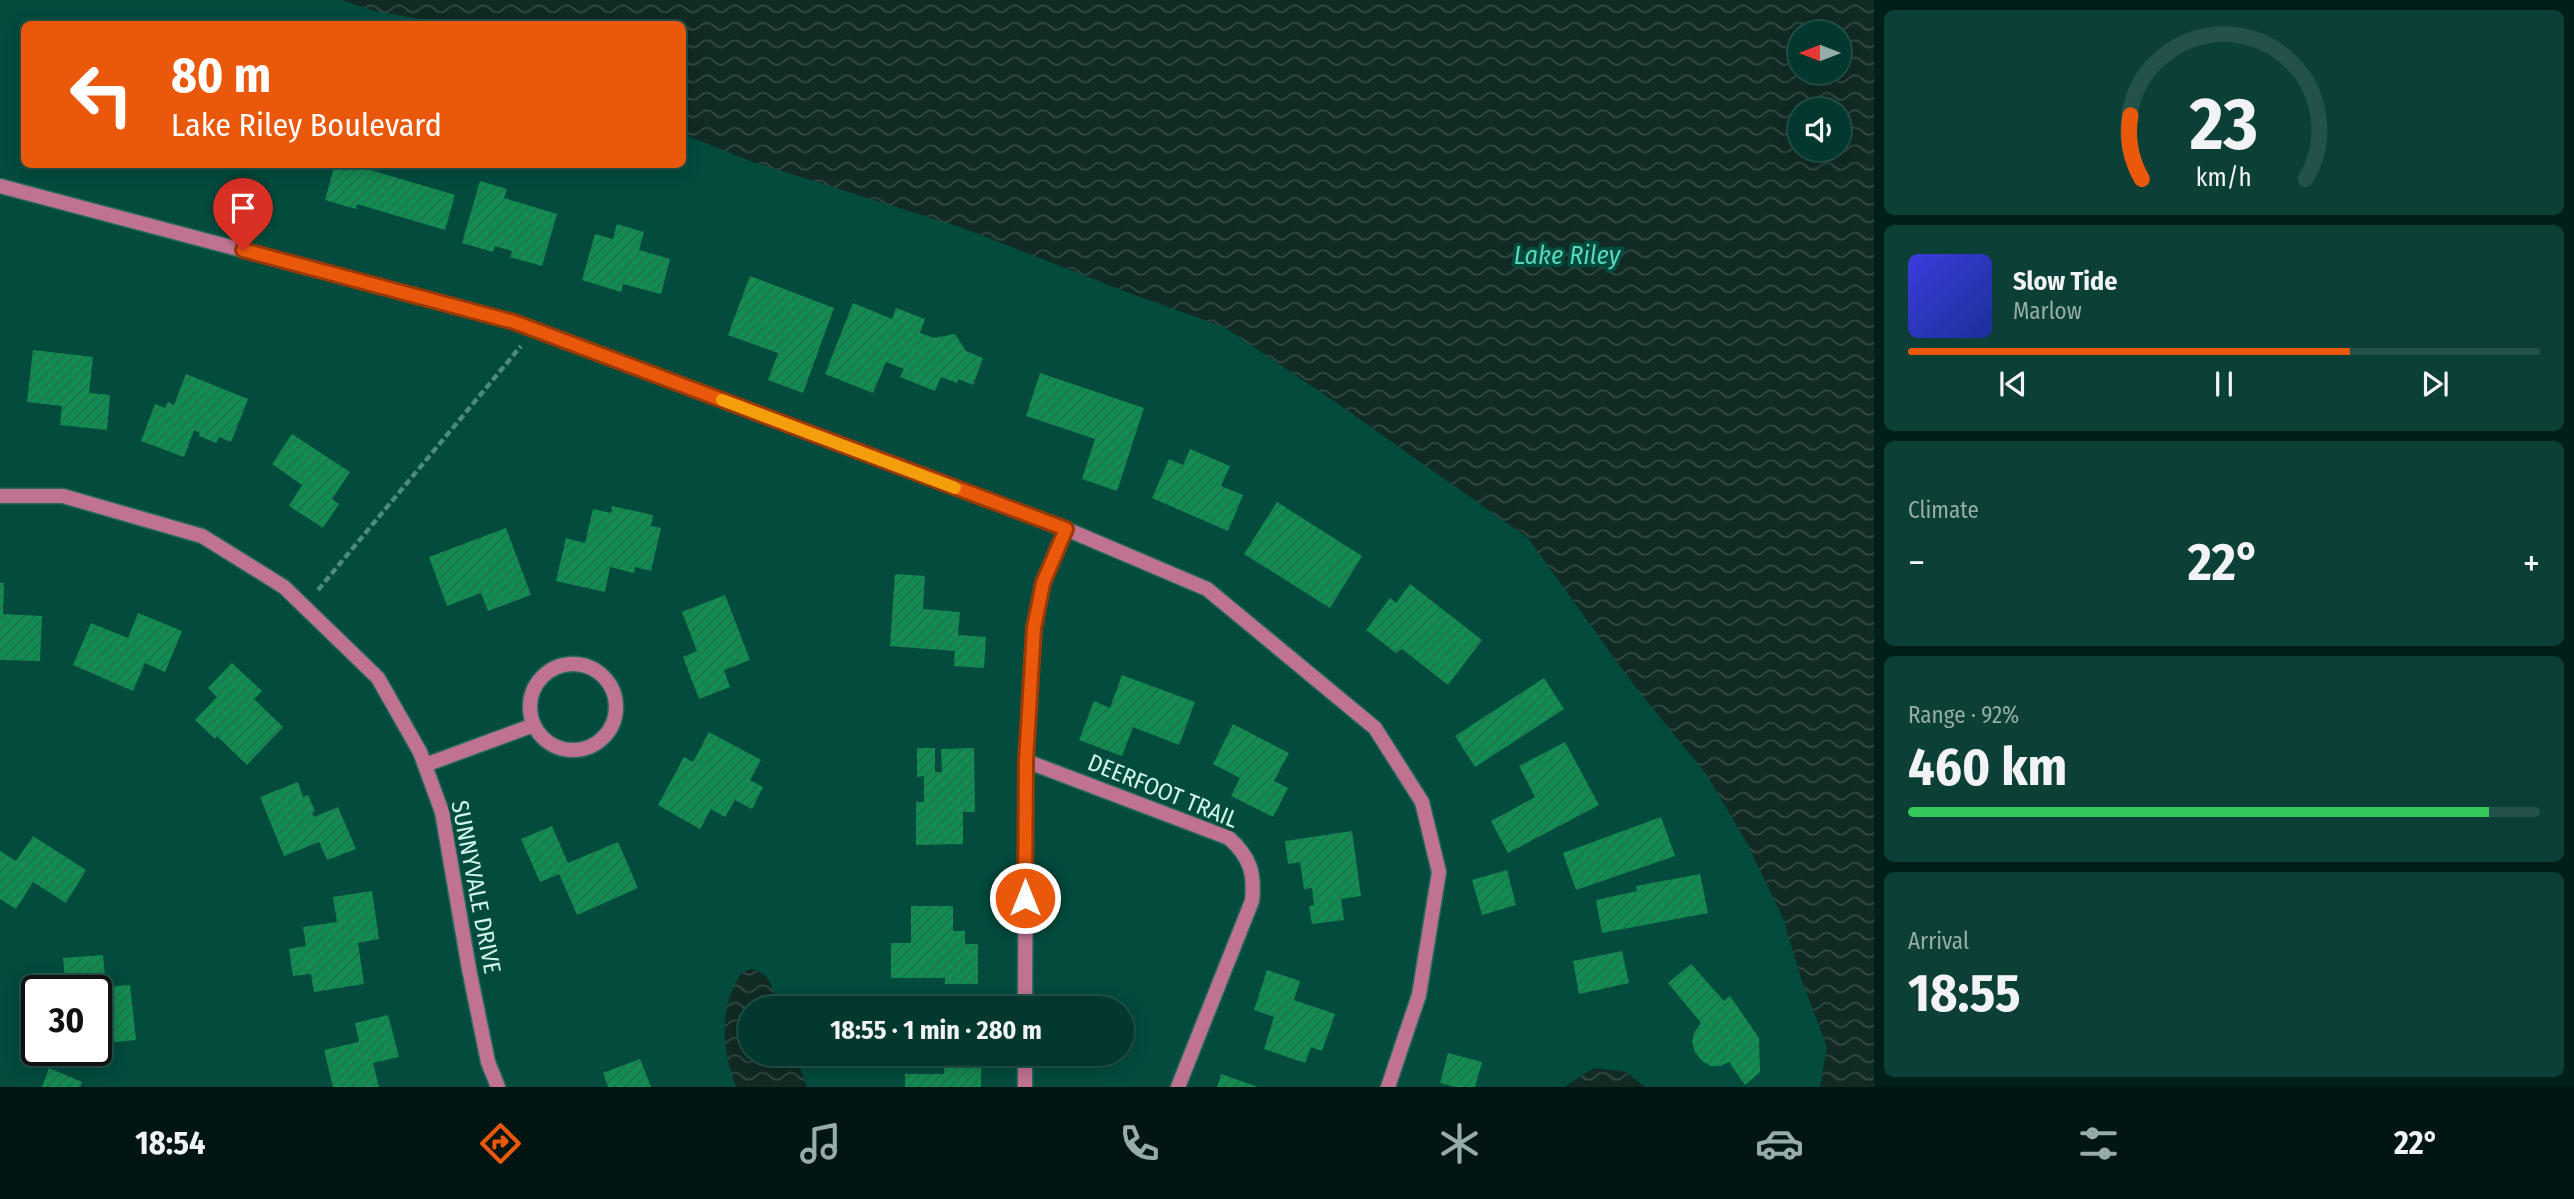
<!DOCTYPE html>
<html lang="en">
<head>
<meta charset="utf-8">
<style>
	:root { --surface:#02382e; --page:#0c3f36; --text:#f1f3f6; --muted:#96acaa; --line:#23524a; --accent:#ea580c }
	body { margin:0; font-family:"Fira Sans Condensed",sans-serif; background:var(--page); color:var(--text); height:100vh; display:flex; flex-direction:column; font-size:26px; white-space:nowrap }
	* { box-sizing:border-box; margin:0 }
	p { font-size:23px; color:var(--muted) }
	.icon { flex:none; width:38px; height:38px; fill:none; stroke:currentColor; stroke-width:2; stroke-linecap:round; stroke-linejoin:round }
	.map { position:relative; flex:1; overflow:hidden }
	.sheet { display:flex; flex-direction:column; gap:10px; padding:10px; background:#011f19; width:700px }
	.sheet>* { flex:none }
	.hud { position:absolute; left:21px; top:21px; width:665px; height:147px; border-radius:10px; box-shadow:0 4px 18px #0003,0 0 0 2px var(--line); background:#ea580c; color:#fff; overflow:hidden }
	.needle { width:46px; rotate:270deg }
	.tools { position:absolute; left:1788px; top:21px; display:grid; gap:14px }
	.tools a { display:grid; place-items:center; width:63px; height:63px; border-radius:50%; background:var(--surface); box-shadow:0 4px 18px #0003,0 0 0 2px var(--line); font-size:35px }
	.speed { position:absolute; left:21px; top:975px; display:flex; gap:14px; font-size:35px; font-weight:700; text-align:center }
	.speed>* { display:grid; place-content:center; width:91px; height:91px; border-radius:50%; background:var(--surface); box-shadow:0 4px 18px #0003,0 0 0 2px var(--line); line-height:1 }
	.speed .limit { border:4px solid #111; border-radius:10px; background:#fff; color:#111 }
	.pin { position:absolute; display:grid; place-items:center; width:60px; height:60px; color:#fff; margin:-72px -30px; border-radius:50% 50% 50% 0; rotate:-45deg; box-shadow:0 0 7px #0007 }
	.pin .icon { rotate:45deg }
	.me { position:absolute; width:77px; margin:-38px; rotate:0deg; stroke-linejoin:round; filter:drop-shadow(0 0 5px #0008) }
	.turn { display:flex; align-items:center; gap:24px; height:147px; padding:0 35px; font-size:32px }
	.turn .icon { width:91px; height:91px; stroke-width:2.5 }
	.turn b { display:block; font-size:49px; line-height:60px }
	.big { font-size:52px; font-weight:700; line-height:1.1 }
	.sheet .card { flex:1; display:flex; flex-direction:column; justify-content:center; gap:10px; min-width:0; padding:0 24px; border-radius:10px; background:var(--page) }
	.sheet .dial { align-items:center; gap:0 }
	.dial svg { height:182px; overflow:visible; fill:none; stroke:var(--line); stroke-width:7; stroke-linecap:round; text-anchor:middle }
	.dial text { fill:var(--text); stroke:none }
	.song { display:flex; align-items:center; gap:21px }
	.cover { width:84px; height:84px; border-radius:10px; background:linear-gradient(135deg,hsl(240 70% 55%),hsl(230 70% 35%)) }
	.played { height:7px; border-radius:4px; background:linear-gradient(90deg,var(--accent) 70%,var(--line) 70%) }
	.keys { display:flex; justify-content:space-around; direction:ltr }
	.heat { display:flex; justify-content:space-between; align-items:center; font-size:38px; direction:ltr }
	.charge { height:10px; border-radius:5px; background:linear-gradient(90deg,#34c759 92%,var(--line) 0) }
	.trip { position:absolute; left:738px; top:996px; width:396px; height:70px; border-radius:35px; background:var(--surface); box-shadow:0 4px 18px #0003,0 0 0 2px var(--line); font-weight:700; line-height:70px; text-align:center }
	.tab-bar { display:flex; height:112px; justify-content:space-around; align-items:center; background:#011612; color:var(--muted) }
	.tab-bar .icon { width:49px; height:49px }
	.tab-bar .selected { color:var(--accent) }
	.tab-bar b { font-size:32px; color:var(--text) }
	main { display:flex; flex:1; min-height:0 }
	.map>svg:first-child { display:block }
	.water { fill:url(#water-waves); fill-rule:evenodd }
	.building { fill:url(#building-hatch) }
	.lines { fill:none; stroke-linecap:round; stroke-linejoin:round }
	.street-casing { stroke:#276a5c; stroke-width:17 }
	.path { stroke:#4d897d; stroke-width:4.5; stroke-dasharray:7 3.5; stroke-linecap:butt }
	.street { stroke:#bf7391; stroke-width:14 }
	.route-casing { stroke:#983908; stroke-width:18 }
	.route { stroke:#ea580c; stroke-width:12 }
	.slow { stroke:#f59e0b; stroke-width:12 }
	.labels { text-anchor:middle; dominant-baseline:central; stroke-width:7; stroke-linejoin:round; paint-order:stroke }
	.street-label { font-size:24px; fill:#cff5ea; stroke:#024b3d }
	.water-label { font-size:26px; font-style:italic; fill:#5bd7ba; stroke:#024b3d }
</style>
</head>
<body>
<main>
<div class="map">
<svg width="1874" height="1087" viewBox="0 0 1874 1087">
	<defs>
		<pattern id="water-waves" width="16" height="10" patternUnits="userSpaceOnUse" patternTransform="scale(1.75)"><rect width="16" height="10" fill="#112a24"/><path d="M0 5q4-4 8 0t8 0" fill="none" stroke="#334a44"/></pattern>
		<pattern id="building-hatch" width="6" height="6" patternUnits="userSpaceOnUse" patternTransform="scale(1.75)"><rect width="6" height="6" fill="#128d52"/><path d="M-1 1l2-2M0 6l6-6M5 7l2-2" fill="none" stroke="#24724d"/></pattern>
	</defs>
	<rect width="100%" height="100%" fill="#024b3d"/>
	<g class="water">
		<path d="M 342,0 L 1874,0 L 1874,1087 L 1820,1087 L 1827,1047 L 1801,978 L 1783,918 L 1748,845 L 1707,775 L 1633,684 L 1528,538 L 1334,401 L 1224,327 L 1132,294 L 960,227 L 750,161 L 683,134 L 682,24 L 448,24 L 375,11 ZM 1801,33 L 1839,33 L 1839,72 L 1801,72 ZM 1801,110 L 1839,110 L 1839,149 L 1801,149 Z"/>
		<path d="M 751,969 C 771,972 773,991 779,1008 L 751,1008 L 751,1054 L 795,1054 L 807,1087 L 736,1087 C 722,1047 718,1011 741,973 Z"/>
		<polygon points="1594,1068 1626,1072 1645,1087 1564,1087"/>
	</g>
	<g class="building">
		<polygon points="335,164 350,164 455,195 445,230 357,204 356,209 325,200"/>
		<polygon points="480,181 507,189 504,198 557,214 542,266 510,257 512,251 495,246 493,252 462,243"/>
		<polygon points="617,224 644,232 639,250 670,259 661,294 623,284 621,292 582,280 595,234 613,239"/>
		<polygon points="750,276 834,308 803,393 768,380 778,353 728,335"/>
		<polygon points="853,303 892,319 896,308 925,319 920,333 934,338 955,334 966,351 983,358 973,385 958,379 957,383 941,377 935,391 900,377 904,369 886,362 873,393 825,374"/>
		<polygon points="33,350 93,357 89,393 110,395 107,430 60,425 62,406 27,402"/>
		<polygon points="1040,373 1144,408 1117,491 1082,479 1095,439 1026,416"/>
		<polygon points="186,374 248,399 231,442 219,437 216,443 199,436 200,433 194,430 184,457 141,441 155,404 165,408 168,402 174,405"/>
		<polygon points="292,434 350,472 332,499 339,504 323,528 289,506 302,485 272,464"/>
		<polygon points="1190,449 1230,466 1221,486 1243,495 1228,531 1152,498 1169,459 1183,465"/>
		<polygon points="1277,502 1362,556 1330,608 1244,554"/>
		<polygon points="612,506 653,515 651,526 661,528 651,571 635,567 634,573 610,567 605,592 556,581 566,538 585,543 593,509 611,513"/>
		<polygon points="506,528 531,595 488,611 481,593 447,606 429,557"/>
		<polygon points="895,574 925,576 923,609 960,612 958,635 986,637 984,668 954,666 955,651 890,646"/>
		<polygon points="0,583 4,583 3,614 42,616 40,661 0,660"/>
		<polygon points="1410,584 1482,640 1448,685 1402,649 1396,653 1366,630 1390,598 1396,603"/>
		<polygon points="725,595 750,660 724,670 730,687 699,699 683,657 697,651 682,612"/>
		<polygon points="138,613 182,631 165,672 145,663 133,691 73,665 91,623 128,638"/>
		<polygon points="232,663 262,691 254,699 283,727 247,765 217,736 215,739 195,720 217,697 208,688"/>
		<polygon points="1122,675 1195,702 1179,745 1133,727 1122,756 1079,740 1094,701 1110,708"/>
		<polygon points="1544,678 1564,709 1475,767 1455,736"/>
		<polygon points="1233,724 1289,753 1274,781 1288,788 1273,817 1231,796 1240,778 1213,764"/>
		<polygon points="709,732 761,760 750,780 763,787 752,809 735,800 725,817 711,809 700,829 658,805 684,757 693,762"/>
		<polygon points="1565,742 1599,805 1508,853 1491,821 1535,797 1519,766"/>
		<polygon points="917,748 935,748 935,772 942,772 941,749 974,748 975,812 963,812 963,844 916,845 916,802 924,802 924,776 917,777"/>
		<polygon points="298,782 303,797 308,795 315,811 312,813 314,817 338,807 356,849 327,860 319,842 284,856 260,797"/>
		<polygon points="1661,817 1675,856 1576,890 1563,853"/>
		<polygon points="552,826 568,863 618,842 638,888 577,915 559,874 540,882 521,839"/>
		<polygon points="1352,831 1361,896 1341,899 1344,920 1312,924 1309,906 1314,905 1312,888 1304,889 1300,862 1288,864 1285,841"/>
		<polygon points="33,836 86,870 66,903 33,882 16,909 0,899 0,851 16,861"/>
		<polygon points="1507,870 1516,905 1482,915 1472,880"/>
		<polygon points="1700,874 1708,913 1602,933 1596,900 1637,891 1636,886"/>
		<polygon points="372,891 379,939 358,943 364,984 314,992 311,974 293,976 289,949 306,946 303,927 337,922 333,897"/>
		<polygon points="911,906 953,906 953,931 965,931 965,944 978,944 978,984 945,984 945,978 891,978 891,943 911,943"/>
		<polygon points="1622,951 1629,983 1579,994 1573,961"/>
		<polygon points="103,955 106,987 130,985 136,1040 96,1044 96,990 66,990 63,958"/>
		<polygon points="1691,964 1724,1001 1730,996 1759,1038 1760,1072 1745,1085 1729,1062 1720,1066 1711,1066 1702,1061 1695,1052 1692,1042 1694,1033 1701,1023 1668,983"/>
		<polygon points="1267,970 1300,981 1294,1000 1335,1014 1322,1051 1311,1047 1305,1063 1264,1049 1274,1017 1254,1010"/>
		<polygon points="388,1015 399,1057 373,1063 379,1087 333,1087 324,1050 359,1042 355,1023"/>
		<polygon points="1448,1053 1482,1062 1475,1087 1455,1087 1440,1083"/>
		<polygon points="944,1055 981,1055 981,1087 905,1087 905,1074 944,1074"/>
		<polygon points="640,1059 651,1087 608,1087 603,1073"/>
		<polygon points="49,1068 82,1082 80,1087 42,1087"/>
		<polygon points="1221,1074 1258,1087 1217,1087"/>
	</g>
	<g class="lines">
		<defs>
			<g id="street">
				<polyline points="0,186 514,322 1066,529 1207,589 1375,728 1422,802 1439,872 1419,995 1388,1087"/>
				<polyline points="0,496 63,496 202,536 284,587 378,678 420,752 442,812 469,969 488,1062 498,1087"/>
				<circle cx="573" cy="707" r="43"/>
				<path d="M 1026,761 L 1229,838 C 1250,857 1255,873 1252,901 L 1178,1087"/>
				<polyline points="425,765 534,725"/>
				<polyline points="1025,1008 1026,761 1034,628 1043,582 1066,529"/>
				<polyline points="1025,1087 1025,1054"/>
			</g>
		</defs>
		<use href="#street" class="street-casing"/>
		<polyline class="path" points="318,590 521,346"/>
		<use href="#street" class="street"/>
	</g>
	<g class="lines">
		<defs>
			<polyline id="route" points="243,250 514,322 1066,529 1043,583 1034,628 1026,761 1025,898"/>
		</defs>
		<use href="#route" class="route-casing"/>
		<use href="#route" class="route"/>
		<polyline class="slow" points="722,400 955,488"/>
	</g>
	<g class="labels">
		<g class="street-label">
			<text transform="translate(1163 791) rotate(22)">DEERFOOT TRAIL</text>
			<text transform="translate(476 887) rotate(79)">SUNNYVALE DRIVE</text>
		</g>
		<g class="water-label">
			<text x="1567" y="255">Lake Riley</text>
		</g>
	</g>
</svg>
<div class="tools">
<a><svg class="needle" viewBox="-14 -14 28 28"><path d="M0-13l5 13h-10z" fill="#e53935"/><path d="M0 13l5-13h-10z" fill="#96acaa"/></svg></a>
<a><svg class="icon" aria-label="sound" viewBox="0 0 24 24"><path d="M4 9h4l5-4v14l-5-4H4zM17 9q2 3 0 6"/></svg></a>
</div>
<div class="speed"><div class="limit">30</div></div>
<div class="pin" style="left:243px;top:250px;background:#d93025"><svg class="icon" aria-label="arrive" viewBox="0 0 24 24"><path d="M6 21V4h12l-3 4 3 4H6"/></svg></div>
<svg class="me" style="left:1025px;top:898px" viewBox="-20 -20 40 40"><circle r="17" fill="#ea580c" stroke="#fff" stroke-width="3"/><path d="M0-11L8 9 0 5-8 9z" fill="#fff"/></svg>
<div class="trip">18:55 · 1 min · 280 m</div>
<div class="hud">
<div class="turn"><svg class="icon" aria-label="left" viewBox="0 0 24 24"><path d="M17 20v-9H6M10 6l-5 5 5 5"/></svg><div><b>80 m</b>Lake Riley Boulevard</div></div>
</div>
</div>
<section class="sheet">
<div class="card dial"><svg viewBox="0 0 100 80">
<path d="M14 69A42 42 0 1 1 86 69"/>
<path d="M14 69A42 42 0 0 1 9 41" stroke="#ea580c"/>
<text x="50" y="56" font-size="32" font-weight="700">23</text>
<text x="50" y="72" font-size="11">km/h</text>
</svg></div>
<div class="card">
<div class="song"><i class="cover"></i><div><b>Slow Tide</b><p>Marlow</p></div></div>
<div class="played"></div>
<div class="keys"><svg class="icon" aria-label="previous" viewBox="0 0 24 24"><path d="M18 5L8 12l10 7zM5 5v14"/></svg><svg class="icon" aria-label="pause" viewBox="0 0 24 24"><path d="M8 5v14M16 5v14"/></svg><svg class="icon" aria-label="next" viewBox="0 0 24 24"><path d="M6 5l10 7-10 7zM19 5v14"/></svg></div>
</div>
<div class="card"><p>Climate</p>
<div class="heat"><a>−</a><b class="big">22°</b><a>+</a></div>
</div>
<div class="card"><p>Range · 92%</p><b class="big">460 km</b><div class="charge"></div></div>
<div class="card"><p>Arrival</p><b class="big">18:55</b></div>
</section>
</main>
<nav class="tab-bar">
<b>18:54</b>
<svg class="icon selected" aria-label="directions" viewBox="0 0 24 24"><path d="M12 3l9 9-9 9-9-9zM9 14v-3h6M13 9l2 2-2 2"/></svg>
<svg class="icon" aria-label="music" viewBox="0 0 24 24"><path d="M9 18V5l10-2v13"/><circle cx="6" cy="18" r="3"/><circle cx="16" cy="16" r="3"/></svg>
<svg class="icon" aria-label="phone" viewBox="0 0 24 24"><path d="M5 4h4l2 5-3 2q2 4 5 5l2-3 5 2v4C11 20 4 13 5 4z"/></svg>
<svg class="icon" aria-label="climate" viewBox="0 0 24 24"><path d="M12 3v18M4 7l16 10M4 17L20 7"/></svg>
<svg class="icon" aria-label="car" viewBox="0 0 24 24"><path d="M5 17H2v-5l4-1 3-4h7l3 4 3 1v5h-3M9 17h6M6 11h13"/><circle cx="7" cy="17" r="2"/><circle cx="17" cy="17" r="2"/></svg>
<svg class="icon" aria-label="filters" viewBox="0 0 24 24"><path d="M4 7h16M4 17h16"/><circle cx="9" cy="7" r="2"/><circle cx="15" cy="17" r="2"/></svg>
<b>22°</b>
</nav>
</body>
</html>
